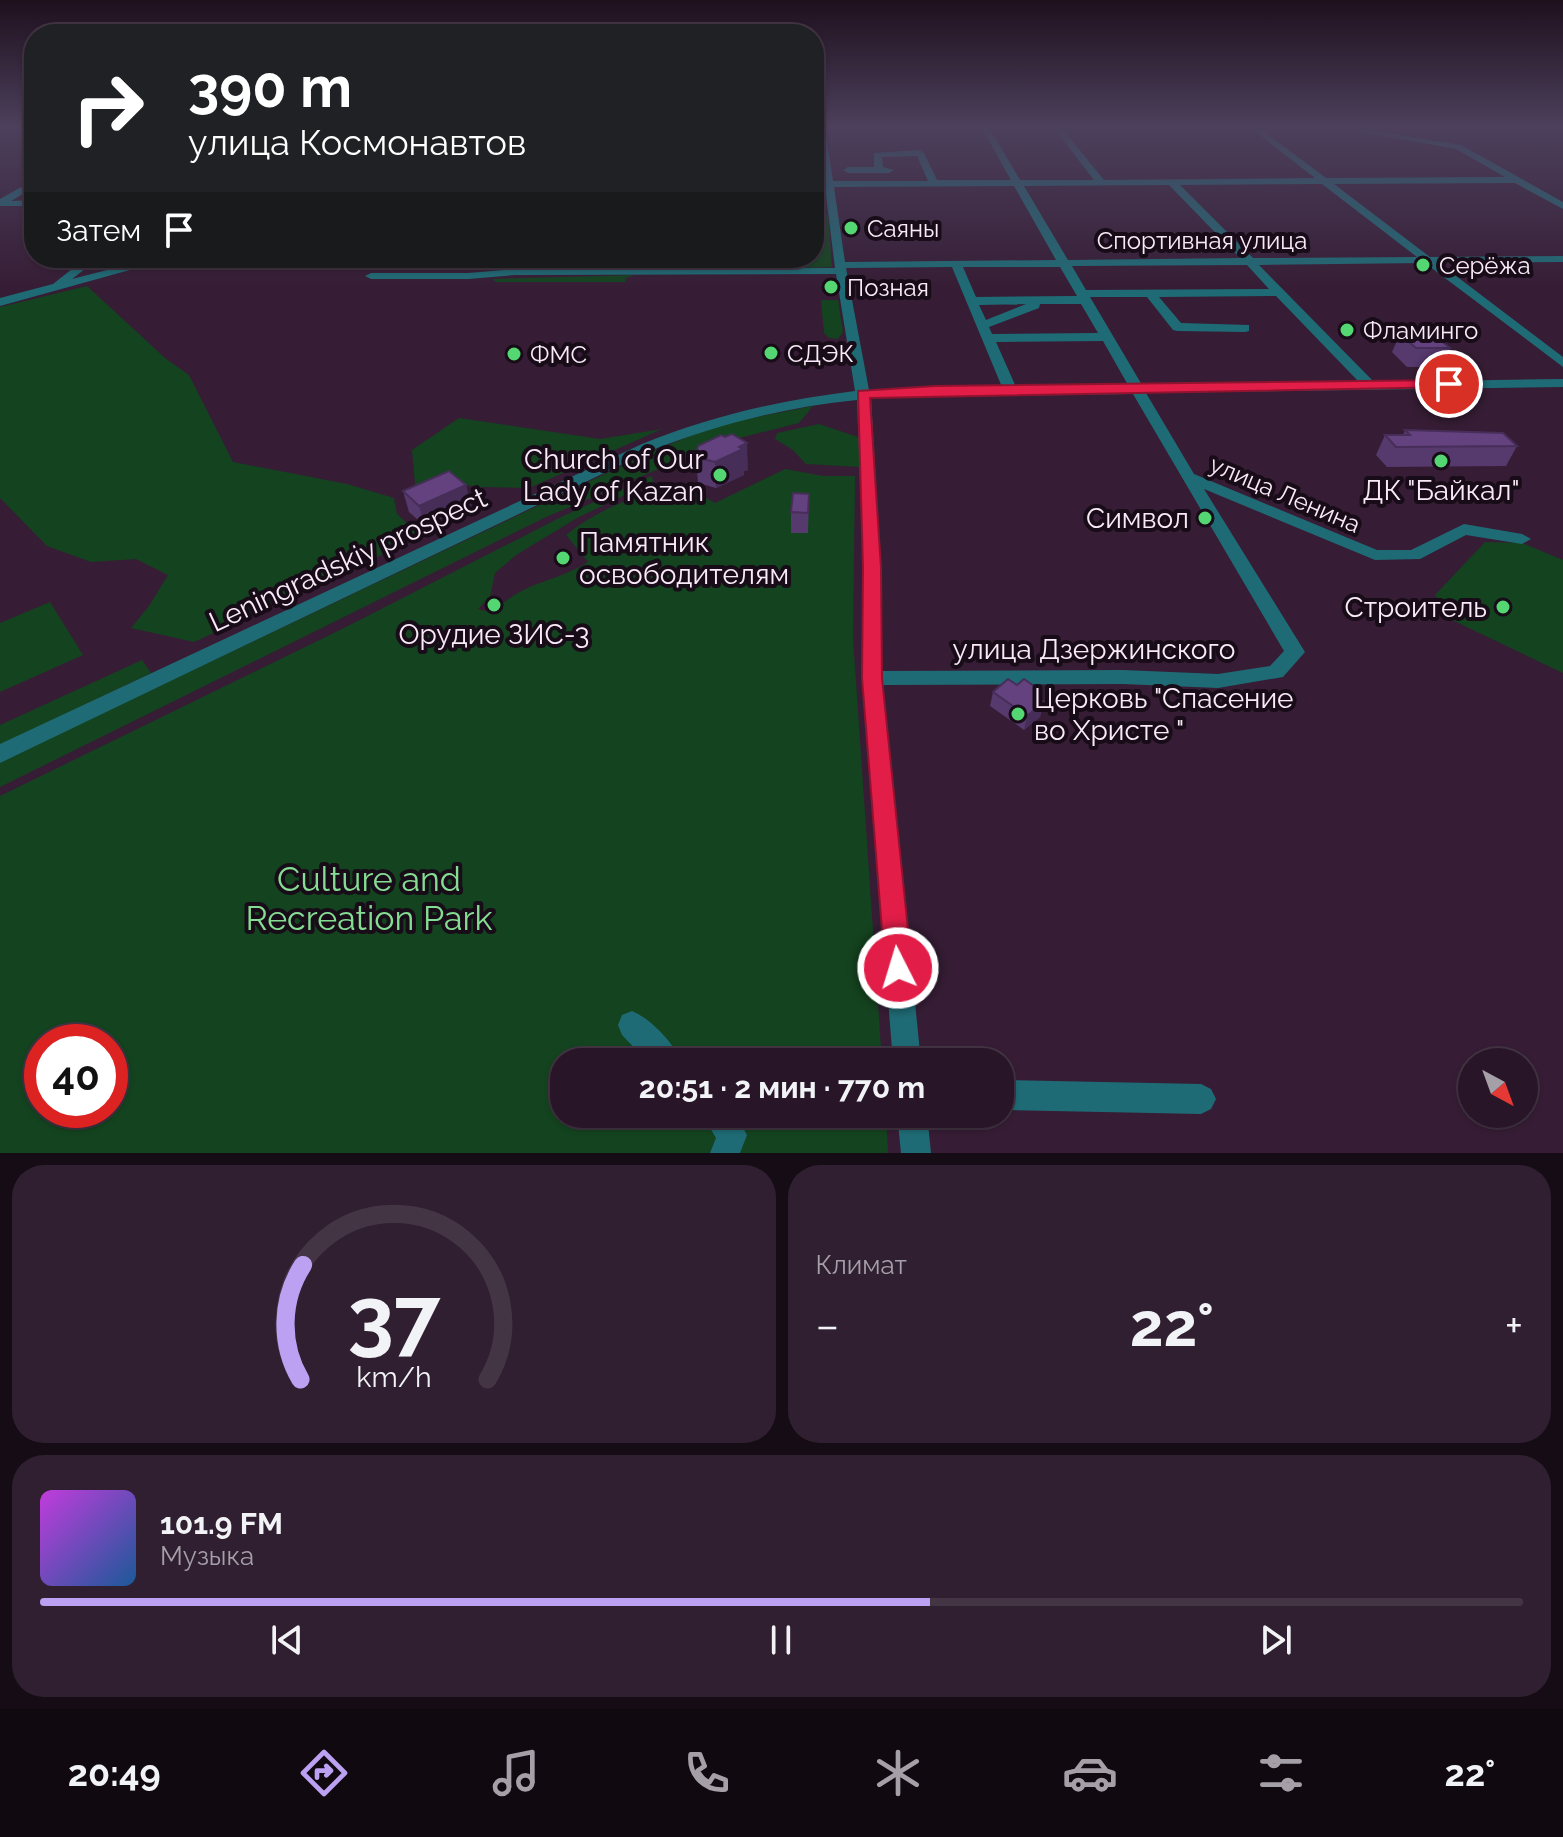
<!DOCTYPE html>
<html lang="ru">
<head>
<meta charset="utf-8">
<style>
	:root { --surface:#281628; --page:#301f30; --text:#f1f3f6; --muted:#a59fa8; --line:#443545; --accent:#bca0f2 }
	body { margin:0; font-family:Raleway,sans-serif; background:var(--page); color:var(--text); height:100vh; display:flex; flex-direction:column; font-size:30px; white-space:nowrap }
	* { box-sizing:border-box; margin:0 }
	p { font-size:26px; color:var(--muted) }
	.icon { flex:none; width:44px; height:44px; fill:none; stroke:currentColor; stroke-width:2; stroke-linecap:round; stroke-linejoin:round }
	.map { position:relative; height:1153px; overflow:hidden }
	.side { display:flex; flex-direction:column; gap:12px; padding:12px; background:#160c16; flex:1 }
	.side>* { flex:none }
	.top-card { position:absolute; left:24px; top:24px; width:800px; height:244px; border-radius:32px; box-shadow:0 2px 6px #0004,0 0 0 2px var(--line); background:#202124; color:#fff; overflow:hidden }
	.needle { width:52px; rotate:139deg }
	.buttons { position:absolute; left:1458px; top:1048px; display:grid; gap:16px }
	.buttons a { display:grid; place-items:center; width:80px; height:80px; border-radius:50%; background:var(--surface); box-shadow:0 2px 6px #0004,0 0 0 2px var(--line); font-size:40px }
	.speed { position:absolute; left:24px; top:1024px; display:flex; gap:16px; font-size:40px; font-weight:700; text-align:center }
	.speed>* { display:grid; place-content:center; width:104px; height:104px; border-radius:50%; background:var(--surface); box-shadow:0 2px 6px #0004,0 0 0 2px var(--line); line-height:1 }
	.speed .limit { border:12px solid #d22; background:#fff; color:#111 }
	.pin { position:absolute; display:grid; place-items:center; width:68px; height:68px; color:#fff; margin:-34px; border:4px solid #fff; border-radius:50%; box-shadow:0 2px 8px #0007 }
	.me { position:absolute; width:88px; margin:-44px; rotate:355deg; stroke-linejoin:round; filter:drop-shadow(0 0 6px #0008) }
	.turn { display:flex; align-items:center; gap:28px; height:168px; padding:0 32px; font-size:36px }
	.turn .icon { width:104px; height:104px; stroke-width:2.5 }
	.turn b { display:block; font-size:56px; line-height:68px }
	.then { display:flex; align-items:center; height:76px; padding:0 32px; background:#0003; gap:16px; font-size:30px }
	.big { font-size:60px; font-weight:700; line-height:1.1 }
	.side .tile { flex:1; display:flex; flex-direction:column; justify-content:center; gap:12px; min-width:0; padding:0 28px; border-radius:32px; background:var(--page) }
	.side .dial { align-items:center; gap:0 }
	.dial svg { height:208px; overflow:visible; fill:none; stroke:var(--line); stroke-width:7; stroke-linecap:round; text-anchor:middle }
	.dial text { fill:var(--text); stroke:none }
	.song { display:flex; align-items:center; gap:24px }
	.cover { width:96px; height:96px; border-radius:12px; background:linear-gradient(135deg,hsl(290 70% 55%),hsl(210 70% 35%)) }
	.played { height:8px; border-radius:4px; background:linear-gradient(90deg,var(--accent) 60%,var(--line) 60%) }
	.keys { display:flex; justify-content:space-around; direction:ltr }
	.heat { display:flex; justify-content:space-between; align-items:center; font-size:44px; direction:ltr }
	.side .tiles { flex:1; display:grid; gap:12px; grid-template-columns:1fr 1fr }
	.tile:last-child { grid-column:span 2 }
	.trip { position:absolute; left:550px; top:1048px; width:464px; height:80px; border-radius:32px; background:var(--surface); box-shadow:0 2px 6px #0004,0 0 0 2px var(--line); font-weight:700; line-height:80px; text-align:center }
	.menu { display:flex; height:128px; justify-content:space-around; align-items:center; background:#100910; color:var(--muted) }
	.menu .icon { width:56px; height:56px }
	.menu .active { color:var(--accent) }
	.menu b { font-size:36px; color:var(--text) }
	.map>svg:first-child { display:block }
	.green { fill:#14431f; fill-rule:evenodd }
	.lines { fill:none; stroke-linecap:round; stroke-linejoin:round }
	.minor { fill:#1f6b75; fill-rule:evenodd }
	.wall { fill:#56396d }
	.shaded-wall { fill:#462e59 }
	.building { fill:#64427f; stroke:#462e59; stroke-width:2 }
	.route { fill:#e11d48; stroke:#92132f; stroke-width:2 }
	.poi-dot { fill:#54d672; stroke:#170c17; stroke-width:3 }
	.labels { text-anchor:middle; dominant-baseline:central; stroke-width:8; stroke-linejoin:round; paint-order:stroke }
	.far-poi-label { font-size:24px; fill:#faeaf9; stroke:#170c17; text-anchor:start }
	.far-street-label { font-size:24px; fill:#faeaf9; stroke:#170c17 }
	.poi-label { font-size:28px; fill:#faeaf9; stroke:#170c17; text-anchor:end }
	.street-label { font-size:28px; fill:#faeaf9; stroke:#170c17 }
	.near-park-label { font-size:34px; fill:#85dc93; stroke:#170c17 }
</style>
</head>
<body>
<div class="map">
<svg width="1563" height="1153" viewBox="0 0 1563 1153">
	<rect width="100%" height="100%" fill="#361d35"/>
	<g class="green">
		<polygon points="814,214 828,215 832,267 730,270 726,258 814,258"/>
		<polygon points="635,275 626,278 625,282 496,282 492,279"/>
		<polygon points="87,286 165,358 189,375 233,462 347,484 394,498 397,514 418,533 405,544 194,642 131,628 149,606 168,575 136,559 91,562 47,546 0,498 0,307"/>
		<polygon points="821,300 838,300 843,332 838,339 829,338 824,333"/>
		<polygon points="813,406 799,423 719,443 544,518 0,787 0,762 651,452 717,425"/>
		<polygon points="459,418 600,439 662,429 529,488 479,487 452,483 416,495 412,450"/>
		<polygon points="819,424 858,437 860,467 806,464 793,450 775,439 777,433"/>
		<path d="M 785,469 L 823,476 L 855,476 L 853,638 L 882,1062 L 564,1062 L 564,1114 L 886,1114 L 888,1153 L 0,1153 L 0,796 L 348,626 L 563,516 L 651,476 L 654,481 L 577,518 L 516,555 L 495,573 L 490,597 L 478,609 L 493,613 C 522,581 555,583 588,562 L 566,535 C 601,507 638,495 681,483 L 715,503 ZM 42,1042 L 110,1042 L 110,1110 L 42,1110 Z"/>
		<polygon points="1485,542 1522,543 1563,560 1563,673 1452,620 1435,595"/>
		<polygon points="50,602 83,655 0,692 0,623"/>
		<polygon points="142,660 151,673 0,745 0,725"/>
	</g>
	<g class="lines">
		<g class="minor">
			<path d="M 817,127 L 825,127 L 833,181 L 928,181 L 917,156 L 882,157 L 883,167 L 894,170 L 889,173 L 848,173 L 843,170 L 848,167 L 874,167 L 874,153 L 920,150 L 924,153 L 937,180 L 1011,180 L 981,127 L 989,127 L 1020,180 L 1094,180 L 1053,127 L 1061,127 L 1104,180 L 1315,178 L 1249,127 L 1258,127 L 1326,178 L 1505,177 L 1456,149 L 1333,127 L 1351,127 L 1461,145 L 1563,202 L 1563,209 L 1515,183 L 1334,184 L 1430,257 L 1563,256 L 1563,262 L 1439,263 L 1563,357 L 1563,367 L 1425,263 L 1259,265 L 1374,382 L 1563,379 L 1563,387 L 1146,393 L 1194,474 L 1377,550 L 1411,550 L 1464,524 L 1522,534 L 1531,539 L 1522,544 L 1466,535 L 1420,559 L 1375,560 L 1204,489 L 1305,652 L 1283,677 L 1218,688 L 1123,684 L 883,685 L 921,1062 L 893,1062 L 862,678 L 863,568 L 857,400 C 786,407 719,424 652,450 L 0,763 L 0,744 L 642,444 C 711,416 781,400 855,391 L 836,274 L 515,275 L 468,279 L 371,279 L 365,276 L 371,273 L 468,273 L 515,269 L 835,268 L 825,187 L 814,187 L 814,181 L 824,181 ZM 1322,184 L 1417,257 L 1253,258 L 1180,185 ZM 1169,185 L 1240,258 L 1068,260 L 1024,186 ZM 1014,186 L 1056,260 L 845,262 L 834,187 ZM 1247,265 L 1269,289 L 1086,290 L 1072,266 ZM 952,267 L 1002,387 L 869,390 L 846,268 ZM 963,267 L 1060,267 L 1077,296 L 976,297 ZM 1276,296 L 1359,382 L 1142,385 L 1090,297 L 1147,297 L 1173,330 L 1177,331 L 1245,332 L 1249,331 L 1249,325 L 1181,323 L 1159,297 ZM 1026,304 L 986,320 L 979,305 ZM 1040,304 L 1081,304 L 1098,333 L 992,334 L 989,327 L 1039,308 ZM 1103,341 L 1128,385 L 1016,387 L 996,342 ZM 1133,394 L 1284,651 L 1270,666 L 1218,674 L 1123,670 L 882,671 L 881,568 L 871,398 Z"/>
			<polygon points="34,180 34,187 11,201 34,200 34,206 0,206 0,199"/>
			<polygon points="86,258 99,258 72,279 154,258 173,258 0,306 0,298 53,284"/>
			<path d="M 632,1011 C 651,1019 674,1043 681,1062 L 648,1062 L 622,1035 L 618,1025 L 622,1015 Z"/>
			<polygon points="1000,1080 1201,1084 1211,1089 1216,1099 1211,1109 1201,1114 1000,1110"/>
			<polygon points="702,1114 735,1114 747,1135 740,1153 710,1153 716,1138"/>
			<polygon points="897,1114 927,1114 931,1153 901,1153"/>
		</g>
	</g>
	<g class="wall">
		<polygon points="556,258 630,258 628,266 557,266"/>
		<polygon points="1400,334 1450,348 1441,367 1407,367 1392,352"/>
		<polygon points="1405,430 1517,446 1506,466 1387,467 1376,455 1385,435 1403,435"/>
		<polygon points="696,457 748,470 744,471 744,475 716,488 698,483"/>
		<polygon points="403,491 471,505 425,526 409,512"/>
		<polygon points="809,494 808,533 791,533 791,512"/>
		<polygon points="993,692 1039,699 1044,702 1040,717 1024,730 990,706"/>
	</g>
	<g class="shaded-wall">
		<polygon points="747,443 748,470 744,471 744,475 716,488 715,462"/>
		<polygon points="466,485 471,505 425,526 419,506"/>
		<polygon points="1044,702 1040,717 1024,730 1027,716"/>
	</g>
	<g class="building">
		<polygon points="1400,334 1433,334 1450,348 1416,348"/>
		<polygon points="1405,430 1503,433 1517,446 1396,447 1385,435 1410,435"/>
		<polygon points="732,434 747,443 739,447 743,449 715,462 696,457 698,446 721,435 725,437"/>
		<polygon points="449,471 466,485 419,506 403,491"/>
		<polygon points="793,493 809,494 808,513 791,512"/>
		<polygon points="1008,679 1017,685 1024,679 1041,691 1035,696 1044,702 1027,716 993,692"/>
	</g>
	<linearGradient id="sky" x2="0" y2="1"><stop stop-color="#1e101d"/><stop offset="0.44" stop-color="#4c405c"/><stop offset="1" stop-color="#4c405c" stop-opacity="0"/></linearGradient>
	<rect width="1563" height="288" fill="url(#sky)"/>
	<polygon class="route" points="1449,380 1454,381 1454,387 870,398 881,568 882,678 912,968 908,977 898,981 889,977 885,968 862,678 863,568 858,391 935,386"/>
	<g class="poi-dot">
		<circle cx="851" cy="228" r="8"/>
		<circle cx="1423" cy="265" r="8"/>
		<circle cx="831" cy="287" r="8"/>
		<circle cx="1347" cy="330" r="8"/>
		<circle cx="771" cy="353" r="8"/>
		<circle cx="514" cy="354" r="8"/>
		<circle cx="1441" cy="461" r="8"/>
		<circle cx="720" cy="475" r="8"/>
		<circle cx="1205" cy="518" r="8"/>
		<circle cx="563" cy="558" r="8"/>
		<circle cx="494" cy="605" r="8"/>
		<circle cx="1503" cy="607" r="8"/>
		<circle cx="1018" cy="714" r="8"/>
	</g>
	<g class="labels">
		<g class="far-poi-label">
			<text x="867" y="228">Саяны</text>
			<text x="1439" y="265">Серёжа</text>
			<text x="847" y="287">Позная</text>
			<text x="1363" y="330">Фламинго</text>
			<text x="787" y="353">СДЭК</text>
			<text x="530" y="354">ФМС</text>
		</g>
		<g class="far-street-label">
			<text x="1202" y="240">Спортивная улица</text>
			<text transform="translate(1285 494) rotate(23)">улица Ленина</text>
		</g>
		<g class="poi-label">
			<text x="704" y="459">Church of Our<tspan x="704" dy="32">Lady of Kazan</tspan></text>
			<text x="1441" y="490" text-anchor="middle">ДК "Байкал"</text>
			<text x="1189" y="518">Символ</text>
			<text x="579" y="542" text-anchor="start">Памятник<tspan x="579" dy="32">освободителям</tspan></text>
			<text x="1487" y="607">Строитель</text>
			<text x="494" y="634" text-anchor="middle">Орудие ЗИС-3</text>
			<text x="1034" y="698" text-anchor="start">Церковь "Спасение<tspan x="1034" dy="32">во Христе "</tspan></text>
		</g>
		<g class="street-label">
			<text transform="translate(348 560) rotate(-25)">Leningradskiy prospect</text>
			<text x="1094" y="649">улица Дзержинского</text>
		</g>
		<g class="near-park-label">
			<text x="369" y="879">Culture and<tspan x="369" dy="39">Recreation Park</tspan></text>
		</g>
	</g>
</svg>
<div class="buttons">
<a><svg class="needle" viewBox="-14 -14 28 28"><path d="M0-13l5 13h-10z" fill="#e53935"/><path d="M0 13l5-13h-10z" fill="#a59fa8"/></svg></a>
</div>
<div class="speed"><div class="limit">40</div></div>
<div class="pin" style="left:1449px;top:384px;background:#d93025"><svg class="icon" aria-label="arrive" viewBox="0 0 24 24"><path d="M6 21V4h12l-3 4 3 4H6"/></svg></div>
<svg class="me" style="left:898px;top:968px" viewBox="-20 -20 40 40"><circle r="17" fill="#e11d48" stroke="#fff" stroke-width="3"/><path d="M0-11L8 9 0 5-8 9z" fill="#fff"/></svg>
<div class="trip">20:51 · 2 мин · 770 m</div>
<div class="top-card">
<div class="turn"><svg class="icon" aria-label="right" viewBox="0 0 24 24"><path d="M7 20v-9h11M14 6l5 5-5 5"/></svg><div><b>390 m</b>улица Космонавтов</div></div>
<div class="then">Затем<svg class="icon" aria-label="arrive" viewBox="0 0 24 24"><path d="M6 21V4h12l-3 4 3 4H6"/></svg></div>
</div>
</div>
<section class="side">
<div class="tiles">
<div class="tile dial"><svg viewBox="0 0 100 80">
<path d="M14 69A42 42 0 1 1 86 69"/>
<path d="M14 69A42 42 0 0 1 15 25" stroke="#bca0f2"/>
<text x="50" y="56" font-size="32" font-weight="700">37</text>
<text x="50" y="72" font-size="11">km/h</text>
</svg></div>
<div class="tile"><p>Климат</p>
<div class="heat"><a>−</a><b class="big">22°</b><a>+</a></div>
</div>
<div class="tile">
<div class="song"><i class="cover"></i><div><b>101.9 FM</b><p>Музыка</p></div></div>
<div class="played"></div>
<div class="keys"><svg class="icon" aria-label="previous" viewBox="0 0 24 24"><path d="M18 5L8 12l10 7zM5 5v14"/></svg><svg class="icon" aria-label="pause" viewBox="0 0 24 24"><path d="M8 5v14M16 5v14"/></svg><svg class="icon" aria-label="next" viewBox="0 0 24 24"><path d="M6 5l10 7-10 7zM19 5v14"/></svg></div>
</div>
</div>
</section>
<nav class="menu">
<b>20:49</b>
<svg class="icon active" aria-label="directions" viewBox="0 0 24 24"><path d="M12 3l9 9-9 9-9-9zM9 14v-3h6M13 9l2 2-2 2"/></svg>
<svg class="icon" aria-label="music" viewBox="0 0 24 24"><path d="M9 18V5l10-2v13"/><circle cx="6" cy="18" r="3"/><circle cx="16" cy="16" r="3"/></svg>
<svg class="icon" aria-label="phone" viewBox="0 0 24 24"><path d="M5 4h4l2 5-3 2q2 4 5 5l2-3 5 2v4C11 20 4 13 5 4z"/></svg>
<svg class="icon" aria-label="climate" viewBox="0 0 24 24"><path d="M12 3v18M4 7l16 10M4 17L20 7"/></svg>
<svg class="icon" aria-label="car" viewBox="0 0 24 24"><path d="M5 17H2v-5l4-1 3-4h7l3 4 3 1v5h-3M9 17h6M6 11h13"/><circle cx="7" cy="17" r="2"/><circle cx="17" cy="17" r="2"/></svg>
<svg class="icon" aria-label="filters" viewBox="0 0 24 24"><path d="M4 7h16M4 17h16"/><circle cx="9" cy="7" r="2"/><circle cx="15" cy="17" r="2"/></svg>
<b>22°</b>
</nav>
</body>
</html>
